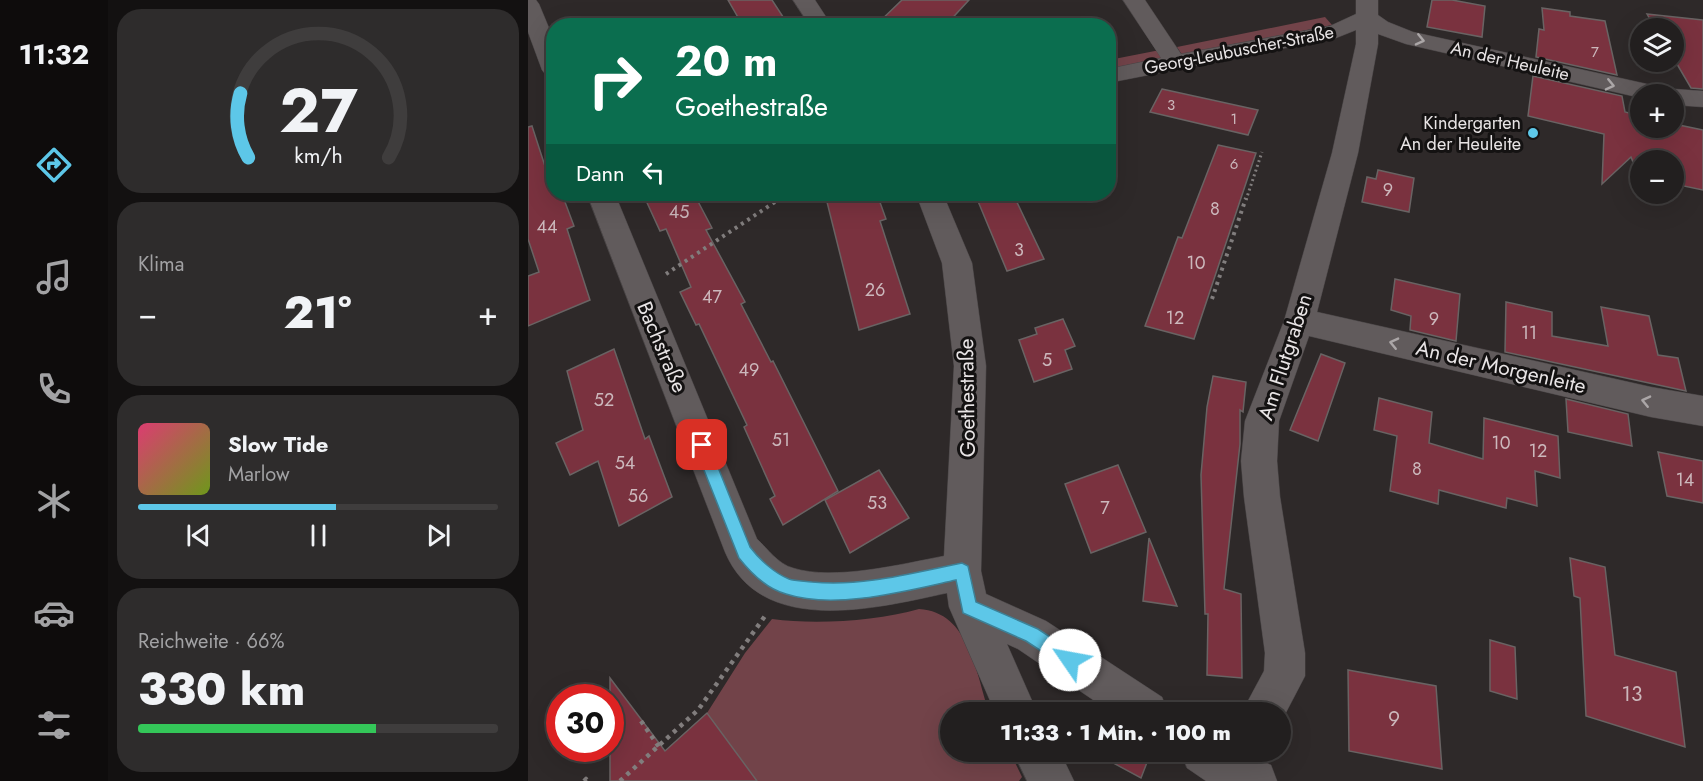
<!DOCTYPE html>
<html lang="de">
<head>
<meta charset="utf-8">
<style>
	:root { --surface:#221f1f; --page:#2e2c2c; --text:#f1f3f6; --muted:#a2a2a4; --line:#3f3d3d; --accent:#5dc7e8 }
	body { margin:0; font-family:Jost,sans-serif; background:var(--page); color:var(--text); height:100vh; display:flex; flex-direction:column; font-size:22px; white-space:nowrap }
	* { box-sizing:border-box; margin:0 }
	p { font-size:20px; color:var(--muted) }
	.icon { flex:none; width:33px; height:33px; fill:none; stroke:currentColor; stroke-width:2; stroke-linecap:round; stroke-linejoin:round }
	.map { position:relative; flex:1; overflow:hidden }
	.side { display:flex; flex-direction:column; gap:9px; padding:9px; background:#131111; width:420px }
	.side>* { flex:none }
	.banner { position:absolute; left:18px; top:18px; width:570px; height:183px; border-radius:24px; box-shadow:0 6px 24px #0002,0 0 0 2px var(--line); background:#0b6e4f; color:#fff; overflow:hidden }
	.buttons { position:absolute; left:1102px; top:18px; display:grid; gap:12px }
	.buttons a { display:grid; place-items:center; width:54px; height:54px; border-radius:50%; background:var(--surface); box-shadow:0 6px 24px #0002,0 0 0 2px var(--line); font-size:30px }
	.speed { position:absolute; left:18px; top:684px; display:flex; gap:12px; font-size:30px; font-weight:700; text-align:center }
	.speed>* { display:grid; place-content:center; width:78px; height:78px; border-radius:50%; background:var(--surface); box-shadow:0 6px 24px #0002,0 0 0 2px var(--line); line-height:1 }
	.speed .limit { border:9px solid #d22; background:#fff; color:#111 }
	.pin { position:absolute; display:grid; place-items:center; width:51px; height:51px; color:#fff; margin:-26px; border-radius:12px; box-shadow:0 3px 9px #0006 }
	.me { position:absolute; width:66px; margin:-33px; rotate:303deg; stroke-linejoin:round; filter:drop-shadow(0 0 4px #0008) }
	.turn { display:flex; align-items:center; gap:21px; height:126px; padding:0 30px; font-size:27px }
	.turn .icon { width:78px; height:78px; stroke-width:2.5 }
	.turn b { display:block; font-size:42px; line-height:51px }
	.then { display:flex; align-items:center; height:57px; padding:0 30px; background:#0003; gap:12px; font-size:22px }
	.big { font-size:45px; font-weight:800; line-height:1.1 }
	.side .widget { flex:1; display:flex; flex-direction:column; justify-content:center; gap:9px; min-width:0; padding:0 21px; border-radius:24px; background:var(--page) }
	.side .dial { align-items:center; gap:0 }
	.dial svg { height:156px; overflow:visible; fill:none; stroke:var(--line); stroke-width:7; stroke-linecap:round; text-anchor:middle }
	.dial text { fill:var(--text); stroke:none }
	.song { display:flex; align-items:center; gap:18px }
	.cover { width:72px; height:72px; border-radius:9px; background:linear-gradient(135deg,hsl(340 70% 55%),hsl(80 70% 35%)) }
	.played { height:6px; border-radius:3px; background:linear-gradient(90deg,var(--accent) 55%,var(--line) 55%) }
	.keys { display:flex; justify-content:space-around; direction:ltr }
	.heat { display:flex; justify-content:space-between; align-items:center; font-size:33px; direction:ltr }
	.charge { height:9px; border-radius:4px; background:linear-gradient(90deg,#34c759 66%,var(--line) 0) }
	.trip { position:absolute; left:412px; top:702px; width:351px; height:60px; border-radius:30px; background:var(--surface); box-shadow:0 6px 24px #0002,0 0 0 2px var(--line); font-weight:800; line-height:60px; text-align:center }
	main { display:flex; flex:1; min-height:0 }
	.menu { display:flex; flex-direction:column; width:108px; justify-content:space-around; align-items:center; background:#0e0c0c; color:var(--muted) }
	.menu .icon { width:42px; height:42px }
	.menu .current { color:var(--accent) }
	.menu b { font-size:27px; color:var(--text) }
	.map>svg:first-child { display:block }
	.green { fill:#724349 }
	.building { fill:#7a323f; stroke:#696363; stroke-width:1.5 }
	.lines { fill:none; stroke-linecap:round; stroke-linejoin:round }
	.minor-casing { stroke:#484445; stroke-width:1 }
	.path-far2 { stroke:#817d7d; stroke-width:3; stroke-dasharray:2 3; stroke-linecap:butt }
	.path-far1 { stroke:#817d7d; stroke-width:4; stroke-dasharray:3 4.5; stroke-linecap:butt }
	.path { stroke:#817d7d; stroke-width:4.5; stroke-dasharray:4 5; stroke-linecap:butt }
	.minor { fill:#615b5c; fill-rule:evenodd }
	.oneway { stroke:#aba6a7 }
	.route { fill:#5dc7e8; stroke:#3c8197; stroke-width:1.5 }
	.poi-dot { fill:#5dc7e8; stroke:#141212; stroke-width:2 }
	.labels { text-anchor:middle; dominant-baseline:central; stroke-width:6; stroke-linejoin:round; paint-order:stroke }
	.far-number-label { font-size:15px; fill:#ccb8bc }
	.far-street-label { font-size:18px; fill:#e8e4e5; stroke:#141212 }
	.far-poi-label { font-size:18px; fill:#e8e4e5; stroke:#141212; text-anchor:end }
	.number-label { font-size:18px; fill:#ccb8bc }
	.street-label { font-size:21px; fill:#e8e4e5; stroke:#141212 }
	.near-number-label { font-size:21px; fill:#ccb8bc }
</style>
</head>
<body>
<main>
<nav class="menu">
<b>11:32</b>
<svg class="icon current" aria-label="directions" viewBox="0 0 24 24"><path d="M12 3l9 9-9 9-9-9zM9 14v-3h6M13 9l2 2-2 2"/></svg>
<svg class="icon" aria-label="music" viewBox="0 0 24 24"><path d="M9 18V5l10-2v13"/><circle cx="6" cy="18" r="3"/><circle cx="16" cy="16" r="3"/></svg>
<svg class="icon" aria-label="phone" viewBox="0 0 24 24"><path d="M5 4h4l2 5-3 2q2 4 5 5l2-3 5 2v4C11 20 4 13 5 4z"/></svg>
<svg class="icon" aria-label="climate" viewBox="0 0 24 24"><path d="M12 3v18M4 7l16 10M4 17L20 7"/></svg>
<svg class="icon" aria-label="car" viewBox="0 0 24 24"><path d="M5 17H2v-5l4-1 3-4h7l3 4 3 1v5h-3M9 17h6M6 11h13"/><circle cx="7" cy="17" r="2"/><circle cx="17" cy="17" r="2"/></svg>
<svg class="icon" aria-label="filters" viewBox="0 0 24 24"><path d="M4 7h16M4 17h16"/><circle cx="9" cy="7" r="2"/><circle cx="15" cy="17" r="2"/></svg>
</nav>
<section class="side">
<div class="widget dial"><svg viewBox="0 0 100 80">
<path d="M14 69A42 42 0 1 1 86 69"/>
<path d="M14 69A42 42 0 0 1 10 36" stroke="#5dc7e8"/>
<text x="50" y="56" font-size="32" font-weight="700">27</text>
<text x="50" y="72" font-size="11">km/h</text>
</svg></div>
<div class="widget"><p>Klima</p>
<div class="heat"><a>−</a><b class="big">21°</b><a>+</a></div>
</div>
<div class="widget">
<div class="song"><i class="cover"></i><div><b>Slow Tide</b><p>Marlow</p></div></div>
<div class="played"></div>
<div class="keys"><svg class="icon" aria-label="previous" viewBox="0 0 24 24"><path d="M18 5L8 12l10 7zM5 5v14"/></svg><svg class="icon" aria-label="pause" viewBox="0 0 24 24"><path d="M8 5v14M16 5v14"/></svg><svg class="icon" aria-label="next" viewBox="0 0 24 24"><path d="M6 5l10 7-10 7zM19 5v14"/></svg></div>
</div>
<div class="widget"><p>Reichweite · 66%</p><b class="big">330 km</b><div class="charge"></div></div>
</section>
<div class="map">
<svg width="1175" height="781" viewBox="0 0 1175 781">
	<rect width="100%" height="100%" fill="#2e2929"/>
	<g class="green">
		<polygon points="797,17 804,25 654,55 649,47"/>
		<polygon points="632,50 636,59 581,69 581,60"/>
		<path d="M 391,609 C 442,612 448,674 461,712 L 423,712 L 423,752 L 482,752 L 494,777 L 491,781 L 229,781 L 179,713 L 217,653 L 244,619 C 288,625 348,621 391,609 Z"/>
	</g>
	<g class="building">
		<polygon points="200,0 244,0 261,26 215,26"/>
		<polygon points="374,0 441,0 417,26 347,26"/>
		<polygon points="904,0 924,0 957,6 954,37 899,27"/>
		<polygon points="1014,8 1042,12 1042,16 1077,21 1089,75 1008,57 1011,29 1016,30"/>
		<polygon points="1119,14 1175,20 1175,89 1163,88 1146,59 1146,28 1127,28"/>
		<polygon points="1005,76 1094,96 1097,112 1113,116 1113,128 1146,128 1146,124 1175,130 1175,190 1146,184 1146,160 1113,160 1113,164 1105,162 1103,157 1074,184 1076,134 1000,116"/>
		<polygon points="634,89 730,110 720,135 622,112"/>
		<polygon points="4,126 26,194 34,194 46,226 39,229 62,300 0,326 0,276 11,272 0,239 0,127"/>
		<polygon points="690,145 728,153 666,339 617,326 650,237 654,238"/>
		<polygon points="850,170 886,178 881,212 834,202 839,177 848,179"/>
		<polygon points="115,194 166,194 184,228 178,230 217,302 213,304 243,362 245,361 310,491 255,525 242,499 247,496 216,427 219,425 171,324 168,325 152,292 163,287 138,229 132,231"/>
		<polygon points="297,194 349,194 358,219 352,221 382,314 331,330"/>
		<polygon points="447,194 485,194 516,259 479,271"/>
		<polygon points="867,279 932,294 928,341 882,330 883,316 863,310"/>
		<polygon points="978,302 1024,312 1024,336 1080,346 1073,307 1121,316 1130,355 1150,358 1158,391 977,352"/>
		<polygon points="535,319 547,346 537,350 544,369 506,382 491,340 509,334 507,328"/>
		<polygon points="86,349 117,439 121,436 144,497 91,526 70,461 42,475 28,443 55,430 39,371"/>
		<polygon points="793,354 817,363 790,441 762,430"/>
		<polygon points="685,376 718,382 715,412 712,410 712,444 696,589 713,594 714,678 679,675 680,614 677,614 673,475 679,407"/>
		<polygon points="851,398 904,412 901,443 955,459 956,418 1030,436 1032,478 1007,471 1009,506 979,498 978,508 911,490 910,504 862,491 869,436 846,430"/>
		<polygon points="1038,399 1100,414 1104,446 1040,432"/>
		<polygon points="1130,452 1175,461 1175,503 1139,496"/>
		<polygon points="590,465 618,532 563,553 537,484"/>
		<polygon points="351,470 381,518 322,553 297,500"/>
		<polygon points="621,538 649,606 615,601"/>
		<polygon points="1042,558 1077,567 1087,655 1148,672 1157,747 1058,716 1052,598 1046,596"/>
		<polygon points="962,640 987,647 989,699 962,691"/>
		<polygon points="820,670 908,686 914,769 821,751"/>
		<polygon points="82,678 137,751 179,713 229,781 82,781"/>
		<polygon points="565,752 623,752 613,778"/>
	</g>
	<g class="lines">
		<defs>
			<g id="minor">
				<polygon points="0,0 8,0 11,4 26,40 26,77 18,75 14,70 0,32"/>
				<polygon points="265,0 287,0 304,26 282,26"/>
				<polygon points="595,0 617,0 653,54 802,26 828,14 828,0 850,0 850,15 860,22 885,32 1128,86 1138,91 1146,89 1175,91 1175,107 1146,105 1146,94 1113,94 1113,98 878,44 850,34 850,44 830,153 789,312 1123,387 1175,396 1175,426 1123,417 781,336 751,421 749,461 752,497 777,653 777,676 753,722 753,712 714,712 736,671 737,653 716,497 713,461 717,421 756,321 804,153 828,44 828,30 808,38 580,83 580,69 633,58"/>
				<path d="M 59,194 L 87,194 L 229,539 C 240,549 250,564 265,568 C 306,581 374,564 416,556 L 426,366 L 414,263 L 388,194 L 415,194 L 444,263 L 458,366 L 453,571 L 458,594 L 518,621 L 634,697 L 640,712 L 583,712 L 490,649 L 479,644 L 509,712 L 467,712 L 421,607 L 419,593 C 349,608 233,638 197,552 Z"/>
				<polygon points="485,752 532,752 546,781 499,781"/>
				<polygon points="653,752 713,752 743,765 749,781 678,781 659,768"/>
			</g>
		</defs>
		<use href="#minor" class="minor-casing"/>
		<g class="path-far2">
			<polyline points="251,200 260,194"/>
			<polyline points="718,200 734,152"/>
		</g>
		<g class="path-far1">
			<polyline points="138,274 253,198"/>
			<polyline points="684,299 718,198"/>
		</g>
		<g class="path">
			<polyline points="113,721 131,747"/>
			<polyline points="56,781 58,779 60,781"/>
			<polyline points="92,781 170,710 237,616"/>
		</g>
		<use href="#minor" class="minor"/>
	</g>
	<defs><path id="oneway-chevron" d="M-2-3.5L2.5 0L-2 3.5" fill="none" stroke-width="1.6" stroke-linecap="round" stroke-linejoin="round" transform="scale(1.5)"/></defs>
	<g class="oneway">
		<use href="#oneway-chevron" transform="translate(892 40) rotate(13)"/>
		<use href="#oneway-chevron" transform="translate(1082 85) rotate(13)"/>
		<use href="#oneway-chevron" transform="translate(866 343) rotate(-167)"/>
		<use href="#oneway-chevron" transform="translate(1118 401) rotate(-167)"/>
	</g>
	<path class="route" d="M 174,438 L 179,440 L 181,445 L 222,547 C 231,559 246,573 261,579 C 267,581 276,581 284,582 C 334,587 384,573 434,563 L 440,566 L 448,602 L 510,629 L 548,654 L 551,660 L 548,666 L 542,668 L 536,666 L 498,641 L 435,613 L 428,580 C 378,591 307,610 258,594 C 239,589 222,572 211,558 L 166,445 L 168,440 Z"/>
	<circle class="poi-dot" cx="1005" cy="133" r="6"/>
	<g class="labels">
		<g class="far-number-label">
			<text x="1067" y="52">7</text>
			<text x="643" y="105">3</text>
			<text x="706" y="119">1</text>
			<text x="706" y="164">6</text>
		</g>
		<g class="far-street-label">
			<text transform="translate(711 50) rotate(-11)">Georg-Leubuscher-Straße</text>
			<text transform="translate(982 61) rotate(13)">An der Heuleite</text>
		</g>
		<g class="far-poi-label">
			<text x="993" y="123">Kindergarten<tspan x="993" dy="21">An der Heuleite</tspan></text>
		</g>
		<g class="number-label">
			<text x="860" y="190">9</text>
			<text x="687" y="209">8</text>
			<text x="151" y="212">45</text>
			<text x="19" y="227">44</text>
			<text x="491" y="250">3</text>
			<text x="668" y="263">10</text>
			<text x="347" y="290">26</text>
			<text x="184" y="297">47</text>
			<text x="647" y="318">12</text>
			<text x="906" y="319">9</text>
			<text x="1001" y="333">11</text>
			<text x="519" y="360">5</text>
			<text x="221" y="370">49</text>
			<text x="76" y="400">52</text>
			<text x="253" y="440">51</text>
			<text x="973" y="443">10</text>
			<text x="1010" y="451">12</text>
			<text x="97" y="463">54</text>
			<text x="889" y="469">8</text>
			<text x="1157" y="480">14</text>
			<text x="110" y="496">56</text>
			<text x="349" y="503">53</text>
			<text x="577" y="508">7</text>
		</g>
		<g class="street-label">
			<text transform="translate(134 347) rotate(67)">Bachstraße</text>
			<text transform="translate(757 357) rotate(-72)">Am Flutgraben</text>
			<text transform="translate(973 367) rotate(13)">An der Morgenleite</text>
			<text transform="translate(439 398) rotate(-91)">Goethestraße</text>
		</g>
		<g class="near-number-label">
			<text x="1104" y="694">13</text>
			<text x="866" y="719">9</text>
		</g>
	</g>
</svg>
<div class="buttons">
<a><svg class="icon" aria-label="layers" viewBox="0 0 24 24"><path d="M12 4l9 5-9 5-9-5zM3 14l9 5 9-5"/></svg></a>
<a>+</a>
<a>−</a>
</div>
<div class="speed"><div class="limit">30</div></div>
<div class="pin" style="left:174px;top:445px;background:#d93025"><svg class="icon" aria-label="arrive" viewBox="0 0 24 24"><path d="M6 21V4h12l-3 4 3 4H6"/></svg></div>
<svg class="me" style="left:542px;top:660px" viewBox="-20 -20 40 40"><circle r="19" fill="#fff"/><path d="M0-13L10 11 0 6-10 11z" fill="#5dc7e8"/></svg>
<div class="trip">11:33 · 1 Min. · 100 m</div>
<div class="banner">
<div class="turn"><svg class="icon" aria-label="right" viewBox="0 0 24 24"><path d="M7 20v-9h11M14 6l5 5-5 5"/></svg><div><b>20 m</b>Goethestraße</div></div>
<div class="then">Dann<svg class="icon" aria-label="left" viewBox="0 0 24 24"><path d="M17 20v-9H6M10 6l-5 5 5 5"/></svg></div>
</div>
</div>
</main>
</body>
</html>
